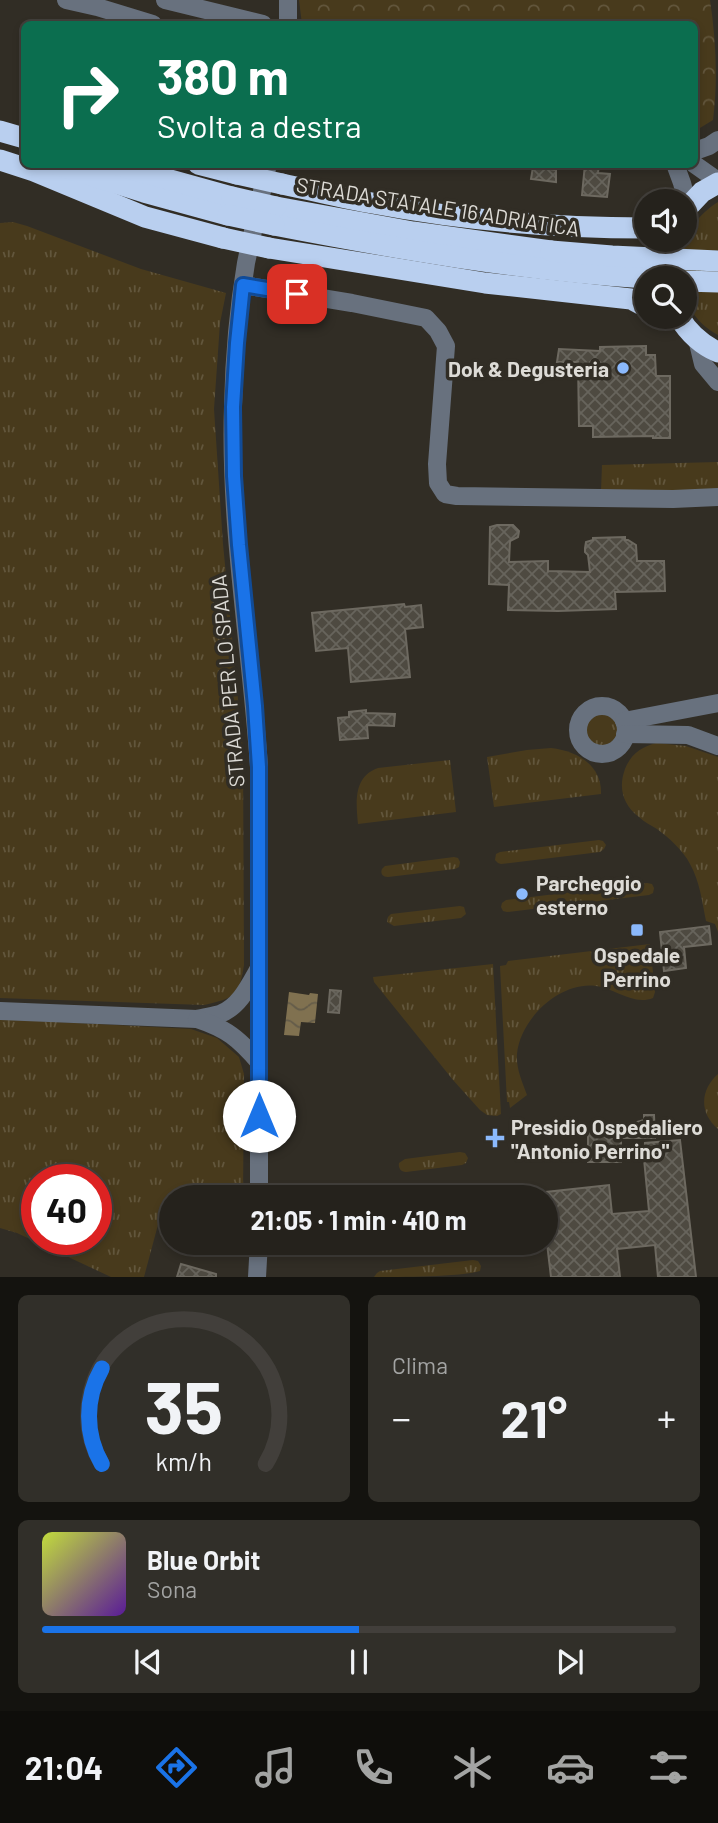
<!DOCTYPE html>
<html lang="it">
<head>
<meta charset="utf-8">
<style>
	:root { --surface:#25221c; --page:#312f29; --text:#f1f3f6; --muted:#a3a4a3; --line:#423f3b; --accent:#1a73e8 }
	body { margin:0; font-family:Barlow,sans-serif; background:var(--page); color:var(--text); height:100vh; display:flex; flex-direction:column; font-size:26px; white-space:nowrap }
	* { box-sizing:border-box; margin:0 }
	p { font-size:23px; color:var(--muted) }
	.icon { flex:none; width:38px; height:38px; fill:none; stroke:currentColor; stroke-width:2; stroke-linecap:round; stroke-linejoin:round }
	.map { position:relative; height:1277px; overflow:hidden }
	.drawer { display:flex; flex-direction:column; gap:18px; padding:18px; background:#14130f; flex:1 }
	.drawer>* { flex:none }
	.top-card { position:absolute; left:21px; top:21px; width:677px; height:147px; border-radius:10px; box-shadow:0 4px 10px #0003,0 0 0 2px var(--line); background:#0b6e4f; color:#fff; overflow:hidden }
	.tools { position:absolute; left:634px; top:189px; display:grid; gap:14px }
	.tools a { display:grid; place-items:center; width:63px; height:63px; border-radius:50%; background:var(--surface); box-shadow:0 4px 10px #0003,0 0 0 2px var(--line); font-size:35px }
	.speed { position:absolute; left:21px; top:1164px; display:flex; gap:14px; font-size:35px; font-weight:700; text-align:center }
	.speed>* { display:grid; place-content:center; width:91px; height:91px; border-radius:50%; background:var(--surface); box-shadow:0 4px 10px #0003,0 0 0 2px var(--line); line-height:1 }
	.speed .limit { border:10px solid #d22; background:#fff; color:#111 }
	.pin { position:absolute; display:grid; place-items:center; width:60px; height:60px; color:#fff; margin:-30px; border-radius:14px; box-shadow:0 4px 10px #0006 }
	.me { position:absolute; width:77px; margin:-38px; rotate:0deg; stroke-linejoin:round; filter:drop-shadow(0 0 5px #0008) }
	.turn { display:flex; align-items:center; gap:24px; height:147px; padding:0 21px; font-size:32px }
	.turn .icon { width:91px; height:91px; stroke-width:2.5 }
	.turn b { display:block; font-size:49px; line-height:60px }
	.big { font-size:52px; font-weight:700; line-height:1.1 }
	.drawer .widget { flex:1; display:flex; flex-direction:column; justify-content:center; gap:10px; min-width:0; padding:0 24px; border-radius:10px; background:var(--page) }
	.drawer .dial { align-items:center; gap:0 }
	.dial svg { height:182px; overflow:visible; fill:none; stroke:var(--line); stroke-width:7; stroke-linecap:round; text-anchor:middle }
	.dial text { fill:var(--text); stroke:none }
	.song { display:flex; align-items:center; gap:21px }
	.cover { width:84px; height:84px; border-radius:10px; background:linear-gradient(135deg,hsl(70 70% 55%),hsl(270 70% 35%)) }
	.played { height:7px; border-radius:4px; background:linear-gradient(90deg,var(--accent) 50%,var(--line) 50%) }
	.keys { display:flex; justify-content:space-around; direction:ltr }
	.heat { display:flex; justify-content:space-between; align-items:center; font-size:38px; direction:ltr }
	.drawer .tiles { flex:1; display:grid; gap:18px; grid-template-columns:1fr 1fr }
	.widget:last-child { grid-column:span 2 }
	.trip { position:absolute; left:159px; top:1185px; width:399px; height:70px; border-radius:35px; background:var(--surface); box-shadow:0 4px 10px #0003,0 0 0 2px var(--line); font-weight:700; line-height:70px; text-align:center }
	.dock { display:flex; height:112px; justify-content:space-around; align-items:center; background:#0f0e0b; color:var(--muted) }
	.dock .icon { width:49px; height:49px }
	.dock .selected { color:var(--accent) }
	.dock b { font-size:32px; color:var(--text) }
	.map>svg:first-child { display:block }
	.grass { fill:url(#grass-tufts); fill-rule:evenodd }
	.park { fill:url(#park-crowns) }
	.water { fill:url(#water-waves) }
	.building { fill:url(#building-cross-hatch); stroke:#6d6960; stroke-width:2 }
	.lines { fill:none; stroke-linecap:round; stroke-linejoin:round }
	.minor { stroke:#68717e; stroke-width:18 }
	.highway { stroke:#b9cfef; stroke-width:21 }
	.highway-bridge { stroke:#b9cfef; stroke-width:21 }
	.route-casing { stroke:#114b97; stroke-width:18 }
	.route { stroke:#1a73e8; stroke-width:12 }
	.poi-dot { fill:#8bb9fc; stroke:#312d25; stroke-width:2.5 }
	.labels { text-anchor:middle; dominant-baseline:central; stroke-width:7; stroke-linejoin:round; paint-order:stroke }
	.street-label { font-size:21px; fill:#dddbd6; stroke:#312d25 }
	.poi-label { font-size:21px; font-weight:bold; fill:#dddbd6; stroke:#312d25; text-anchor:start }
</style>
</head>
<body>
<div class="map">
<svg width="718" height="1277" viewBox="0 0 718 1277">
	<defs>
		<pattern id="grass-tufts" width="24" height="20" patternUnits="userSpaceOnUse" patternTransform="scale(1.75)"><rect width="24" height="20" fill="#483a1c"/><path d="M3 7l-1-3M5 7V3M7 7l1-3M15 17l-1-3M17 17v-4M19 17l1-3" fill="none" stroke="#62563c"/></pattern>
		<pattern id="park-crowns" width="20" height="18" patternUnits="userSpaceOnUse" patternTransform="scale(1.75)"><rect width="20" height="18" fill="#483a1c"/><path d="M2 6a3 3 0 1 1 6 0M12 15a3 3 0 1 1 6 0" fill="none" stroke="#62563c"/></pattern>
		<pattern id="water-waves" width="16" height="10" patternUnits="userSpaceOnUse" patternTransform="scale(1.75)"><rect width="16" height="10" fill="#807150"/><path d="M0 5q4-4 8 0t8 0" fill="none" stroke="#645c49"/></pattern>
		<pattern id="building-cross-hatch" width="8" height="8" patternUnits="userSpaceOnUse" patternTransform="scale(1.75)"><rect width="8" height="8" fill="#4e4a41"/><path d="M0 0l8 8M0 8l8-8" fill="none" stroke="#67645c"/></pattern>
	</defs>
	<rect width="100%" height="100%" fill="#312d25"/>
	<g class="grass">
		<path d="M 718,202 L 718,335 C 695,322 684,305 684,278 L 680,278 C 680,271 679,263 680,256 C 684,233 699,214 718,202 Z"/>
		<path d="M 13,222 L 27,226 L 141,269 L 226,293 L 220,323 L 214,409 L 223,544 L 243,751 L 244,965 C 239,996 235,998 204,1005 L 0,998 L 0,223 Z"/>
		<polygon points="718,462 718,489 709,491 601,491 602,465"/>
		<circle cx="602" cy="730" r="17"/>
		<path d="M 656,743 L 686,746 L 718,757 L 718,932 L 715,924 L 706,921 C 702,901 700,882 690,864 C 683,850 669,838 657,829 C 651,825 644,822 639,817 C 623,805 618,788 625,769 C 631,754 641,747 656,743 Z"/>
		<path d="M 551,748 C 577,751 602,765 601,794 L 494,807 L 487,757 L 527,750 Z"/>
		<path d="M 450,760 L 456,812 L 358,824 C 356,802 353,777 378,768 Z"/>
		<polygon points="599,840 603,841 606,845 604,849 600,852 501,864 498,863 495,860 496,854 500,852"/>
		<path d="M 454,857 L 458,858 L 460,862 L 459,867 L 455,869 L 388,877 C 383,877 380,874 382,869 L 385,866 Z"/>
		<polygon points="647,883 652,884 654,888 653,893 649,895 507,912 503,911 501,907 502,903 506,900"/>
		<polygon points="460,906 464,907 466,914 461,918 394,926 387,922 388,917 391,914"/>
		<path d="M 650,944 L 655,992 L 653,998 C 633,1006 615,988 596,986 C 560,981 520,1019 517,1054 C 516,1069 522,1081 527,1095 L 510,1108 L 509,1102 L 507,1102 L 500,966 L 506,965 L 508,961 Z"/>
		<polygon points="493,964 501,1114 497,1116 487,1115 480,1110 453,1080 374,982 373,977"/>
		<path d="M 0,1019 L 191,1029 L 217,1038 L 239,1057 L 244,1074 L 243,1197 L 172,1197 L 171,1208 L 163,1206 L 144,1277 L 111,1277 L 17,1233 L 0,1228 ZM 37,1180 L 96,1180 L 96,1239 L 37,1239 Z"/>
		<path d="M 718,1074 L 718,1129 C 699,1113 700,1090 718,1074 Z"/>
		<path d="M 460,1152 L 465,1153 L 468,1158 L 466,1163 L 462,1165 L 406,1172 C 401,1172 398,1168 399,1163 L 405,1159 Z"/>
		<path d="M 473,1260 L 478,1261 L 481,1266 L 480,1271 C 461,1277 398,1277 374,1277 L 377,1273 L 380,1271 Z"/>
	</g>
	<path class="park" d="M 299,0 L 710,0 C 716,40 718,81 713,120 L 695,131 L 695,24 L 302,24 Z"/>
	<polygon class="water" points="289,992 309,995 310,993 318,994 315,1023 301,1022 299,1036 284,1035"/>
	<g class="building">
		<polygon points="585,164 599,164 598,173 610,174 607,197 582,195"/>
		<polygon points="533,167 556,170 556,182 531,179"/>
		<polygon points="646,346 646,355 655,355 656,376 670,376 670,438 653,438 653,436 593,437 593,426 579,426 578,362 557,362 559,349 600,351 600,347"/>
		<polygon points="497,525 513,525 519,531 518,537 510,541 509,562 548,561 548,571 590,572 588,555 585,552 585,548 586,542 593,540 593,538 625,537 625,540 628,540 636,545 637,561 664,561 665,591 615,592 616,609 558,611 508,610 509,585 489,584 490,527"/>
		<polygon points="404,604 405,607 421,605 423,627 405,629 410,677 351,682 348,648 316,651 312,613"/>
		<polygon points="366,710 366,713 395,714 394,726 367,725 368,738 340,740 338,718 349,717 349,712"/>
		<polygon points="709,926 711,944 684,947 686,968 664,971 660,932"/>
		<polygon points="330,990 341,991 339,1013 328,1012"/>
		<polygon points="644,1115 654,1115 655,1138 621,1138 621,1162 588,1162 588,1131 610,1130 644,1120"/>
		<polygon points="680,1140 696,1277 658,1277 655,1245 617,1249 620,1277 551,1277 546,1235 546,1192 609,1185 612,1214 649,1211 644,1159 645,1143"/>
		<polygon points="181,1264 216,1274 216,1277 177,1277"/>
	</g>
	<g class="lines">
		<g class="minor">
			<polyline points="66,0 97,7 153,24"/>
			<polyline points="165,0 263,24"/>
			<polyline points="288,0 288,24"/>
			<polyline points="695,151 709,146 718,140"/>
			<polyline points="675,164 682,183 688,206"/>
			<polyline points="694,164 718,181"/>
			<polyline points="243,285 352,303 426,318 438,331 446,346 437,464 438,483 445,494 457,496 673,499 718,497"/>
			<polyline points="697,339 703,364 718,382"/>
			<circle cx="602" cy="730" r="24"/>
			<polyline points="624,721 718,703"/>
			<polyline points="625,734 688,735 718,746"/>
			<path d="M 0,1011 L 197,1019 C 204,1017 213,1016 220,1014 C 239,1007 249,986 258,970"/>
			<path d="M 197,1019 C 227,1029 238,1038 259,1062"/>
			<path d="M 259,1197 L 259,767 C 251,648 229,526 233,406 C 234,359 238,310 246,263 C 253,230 261,197 268,164"/>
			<polyline points="257,1277 259,1242"/>
		</g>
		<g class="highway">
			<polyline points="0,131 24,138"/>
			<polyline points="0,160 34,171 145,217 223,238"/>
			<polyline points="55,164 144,192 228,215"/>
			<polyline points="113,164 232,197"/>
			<polyline points="198,164 237,174"/>
			<path d="M 282,184 C 312,190 342,198 372,203 C 462,220 554,228 646,228"/>
			<polyline points="276,207 413,232 551,251"/>
			<polyline points="684,211 702,192 718,183"/>
			<path d="M 274,225 C 397,249 521,270 646,278"/>
			<polyline points="269,248 485,283 631,299 646,307"/>
			<polyline points="665,278 666,252 670,240"/>
			<polyline points="684,281 718,282"/>
			<path d="M 679,317 C 688,332 702,345 718,352"/>
		</g>
		<g class="highway-bridge">
			<polyline points="237,174 282,184"/>
			<polyline points="232,197 276,207"/>
			<polyline points="228,215 274,225"/>
			<polyline points="223,238 269,248"/>
			<polyline points="551,251 612,256 718,261"/>
		</g>
	</g>
	<g class="lines">
		<defs>
			<polyline id="route" points="259,1116 259,767 255,706 239,545 234,476 233,407 237,343 243,285 297,294"/>
		</defs>
		<use href="#route" class="route-casing"/>
		<use href="#route" class="route"/>
	</g>
	<g class="poi-dot">
		<circle cx="623" cy="368" r="7"/>
		<circle cx="522" cy="894" r="7"/>
		<rect x="630" y="923" width="14" height="14" rx="3.5"/>
		<path d="M491.5 1127.5h7v7h7v7h-7v7h-7v-7h-7v-7h7z"/>
	</g>
	<g class="labels">
		<g class="street-label">
			<text transform="translate(438 206) rotate(9)">STRADA STATALE 16 ADRIATICA</text>
			<text transform="translate(227 681) rotate(-95)">STRADA PER LO SPADA</text>
		</g>
		<g class="poi-label">
			<text x="609" y="368" text-anchor="end">Dok &amp; Degusteria</text>
			<text x="536" y="882">Parcheggio<tspan x="536" dy="24">esterno</tspan></text>
			<text x="637" y="954" text-anchor="middle">Ospedale<tspan x="637" dy="24">Perrino</tspan></text>
			<text x="511" y="1126">Presidio Ospedaliero<tspan x="511" dy="24">"Antonio Perrino"</tspan></text>
		</g>
	</g>
</svg>
<div class="tools">
<a><svg class="icon" aria-label="sound" viewBox="0 0 24 24"><path d="M4 9h4l5-4v14l-5-4H4zM17 9q2 3 0 6"/></svg></a>
<a><svg class="icon" aria-label="search" viewBox="0 0 24 24"><circle cx="10" cy="10" r="6"/><path d="M15 15l6 6"/></svg></a>
</div>
<div class="speed"><div class="limit">40</div></div>
<div class="pin" style="left:297px;top:294px;background:#d93025"><svg class="icon" aria-label="arrive" viewBox="0 0 24 24"><path d="M6 21V4h12l-3 4 3 4H6"/></svg></div>
<svg class="me" style="left:259px;top:1116px" viewBox="-20 -20 40 40"><circle r="19" fill="#fff"/><path d="M0-13L10 11 0 6-10 11z" fill="#1a73e8"/></svg>
<div class="trip">21:05 · 1 min · 410 m</div>
<div class="top-card">
<div class="turn"><svg class="icon" aria-label="right" viewBox="0 0 24 24"><path d="M7 20v-9h11M14 6l5 5-5 5"/></svg><div><b>380 m</b>Svolta a destra</div></div>
</div>
</div>
<section class="drawer">
<div class="tiles">
<div class="widget dial"><svg viewBox="0 0 100 80">
<path d="M14 69A42 42 0 1 1 86 69"/>
<path d="M14 69A42 42 0 0 1 14 27" stroke="#1a73e8"/>
<text x="50" y="56" font-size="32" font-weight="700">35</text>
<text x="50" y="72" font-size="11">km/h</text>
</svg></div>
<div class="widget"><p>Clima</p>
<div class="heat"><a>−</a><b class="big">21°</b><a>+</a></div>
</div>
<div class="widget">
<div class="song"><i class="cover"></i><div><b>Blue Orbit</b><p>Sona</p></div></div>
<div class="played"></div>
<div class="keys"><svg class="icon" aria-label="previous" viewBox="0 0 24 24"><path d="M18 5L8 12l10 7zM5 5v14"/></svg><svg class="icon" aria-label="pause" viewBox="0 0 24 24"><path d="M8 5v14M16 5v14"/></svg><svg class="icon" aria-label="next" viewBox="0 0 24 24"><path d="M6 5l10 7-10 7zM19 5v14"/></svg></div>
</div>
</div>
</section>
<nav class="dock">
<b>21:04</b>
<svg class="icon selected" aria-label="directions" viewBox="0 0 24 24"><path d="M12 3l9 9-9 9-9-9zM9 14v-3h6M13 9l2 2-2 2"/></svg>
<svg class="icon" aria-label="music" viewBox="0 0 24 24"><path d="M9 18V5l10-2v13"/><circle cx="6" cy="18" r="3"/><circle cx="16" cy="16" r="3"/></svg>
<svg class="icon" aria-label="phone" viewBox="0 0 24 24"><path d="M5 4h4l2 5-3 2q2 4 5 5l2-3 5 2v4C11 20 4 13 5 4z"/></svg>
<svg class="icon" aria-label="climate" viewBox="0 0 24 24"><path d="M12 3v18M4 7l16 10M4 17L20 7"/></svg>
<svg class="icon" aria-label="car" viewBox="0 0 24 24"><path d="M5 17H2v-5l4-1 3-4h7l3 4 3 1v5h-3M9 17h6M6 11h13"/><circle cx="7" cy="17" r="2"/><circle cx="17" cy="17" r="2"/></svg>
<svg class="icon" aria-label="filters" viewBox="0 0 24 24"><path d="M4 7h16M4 17h16"/><circle cx="9" cy="7" r="2"/><circle cx="15" cy="17" r="2"/></svg>
</nav>
</body>
</html>
